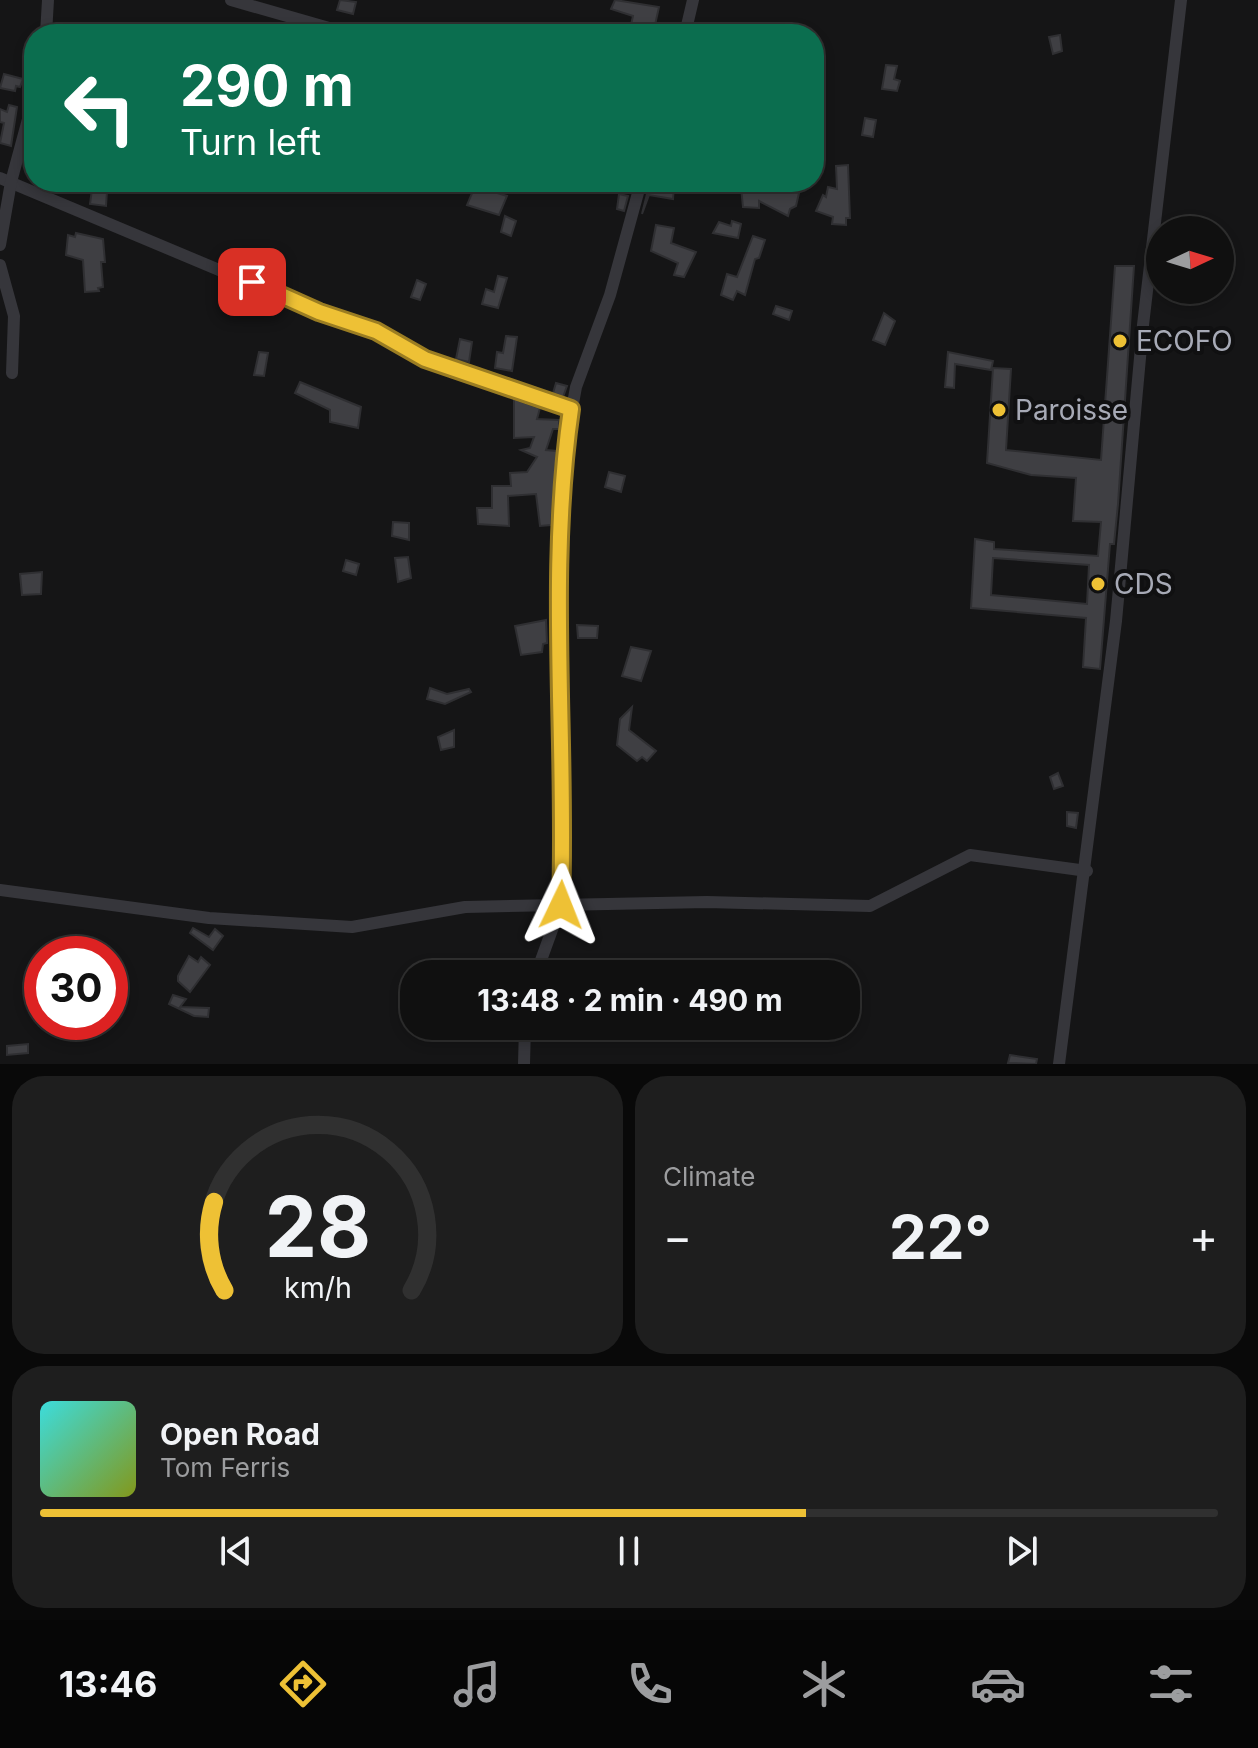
<!DOCTYPE html>
<html lang="en">
<head>
<meta charset="utf-8">
<style>
	:root { --surface:#101010; --page:#1e1e1e; --text:#f1f3f6; --muted:#9c9d9f; --line:#303030; --accent:#eec135 }
	body { margin:0; font-family:Inter,sans-serif; background:var(--page); color:var(--text); height:100vh; display:flex; flex-direction:column; font-size:30px; white-space:nowrap }
	* { box-sizing:border-box; margin:0 }
	p { font-size:26px; color:var(--muted) }
	.icon { flex:none; width:44px; height:44px; fill:none; stroke:currentColor; stroke-width:2; stroke-linecap:round; stroke-linejoin:round }
	.map { position:relative; height:1064px; overflow:hidden }
	.drawer { display:flex; flex-direction:column; gap:12px; padding:12px; background:#090909; flex:1 }
	.drawer>* { flex:none }
	.top-card { position:absolute; left:24px; top:24px; width:800px; height:168px; border-radius:32px; box-shadow:0 4px 12px #0003,0 0 0 2px var(--line); background:#0b6e4f; color:#fff; overflow:hidden }
	.needle { width:52px; rotate:86deg }
	.tools { position:absolute; left:1146px; top:216px; display:grid; gap:16px }
	.tools a { display:grid; place-items:center; width:88px; height:88px; border-radius:50%; background:var(--surface); box-shadow:0 4px 12px #0003,0 0 0 2px var(--line); font-size:40px }
	.speed { position:absolute; left:24px; top:936px; display:flex; gap:16px; font-size:40px; font-weight:700; text-align:center }
	.speed>* { display:grid; place-content:center; width:104px; height:104px; border-radius:50%; background:var(--surface); box-shadow:0 4px 12px #0003,0 0 0 2px var(--line); line-height:1 }
	.speed .limit { border:12px solid #d22; background:#fff; color:#111 }
	.pin { position:absolute; display:grid; place-items:center; width:68px; height:68px; color:#fff; margin:-34px; border-radius:16px; box-shadow:0 4px 12px #0006 }
	.me { position:absolute; width:88px; margin:-44px; rotate:2deg; stroke-linejoin:round; filter:drop-shadow(0 0 6px #0008) }
	.turn { display:flex; align-items:center; gap:28px; height:168px; padding:0 24px; font-size:36px }
	.turn .icon { width:104px; height:104px; stroke-width:2.5 }
	.turn b { display:block; font-size:56px; line-height:68px }
	.big { font-size:60px; font-weight:700; line-height:1.1 }
	.drawer .card { flex:1; display:flex; flex-direction:column; justify-content:center; gap:12px; min-width:0; padding:0 28px; border-radius:32px; background:var(--page) }
	.drawer .dial { align-items:center; gap:0 }
	.dial svg { height:208px; overflow:visible; fill:none; stroke:var(--line); stroke-width:7; stroke-linecap:round; text-anchor:middle }
	.dial text { fill:var(--text); stroke:none }
	.song { display:flex; align-items:center; gap:24px }
	.cover { width:96px; height:96px; border-radius:12px; background:linear-gradient(135deg,hsl(180 70% 55%),hsl(70 70% 35%)) }
	.played { height:8px; border-radius:4px; background:linear-gradient(90deg,var(--accent) 65%,var(--line) 65%) }
	.keys { display:flex; justify-content:space-around; direction:ltr }
	.heat { display:flex; justify-content:space-between; align-items:center; font-size:44px; direction:ltr }
	.drawer .tiles { flex:1; display:grid; gap:12px; grid-template-columns:1fr 1fr }
	.card:last-child { grid-column:span 2 }
	.trip { position:absolute; left:400px; top:960px; width:460px; height:80px; border-radius:32px; background:var(--surface); box-shadow:0 4px 12px #0003,0 0 0 2px var(--line); font-weight:700; line-height:80px; text-align:center }
	.tabs { display:flex; height:128px; justify-content:space-around; align-items:center; background:#060606; color:var(--muted) }
	.tabs .icon { width:56px; height:56px }
	.tabs .selected { color:var(--accent) }
	.tabs b { font-size:36px; color:var(--text) }
	.map>svg:first-child { display:block }
	.building { fill:#3f3f43; stroke:#2f2f32; stroke-width:2; fill-rule:evenodd }
	.lines { fill:none; stroke-linecap:round; stroke-linejoin:round }
	.minor { stroke:#36363b; stroke-width:12 }
	.route-casing { stroke:#9b7d22; stroke-width:20 }
	.route { stroke:#eec135; stroke-width:14 }
	.poi-dot { fill:#eec135; stroke:#101011; stroke-width:3 }
	.labels { text-anchor:middle; dominant-baseline:central; stroke-width:8; stroke-linejoin:round; paint-order:stroke }
	.poi-label { font-size:28px; fill:#a7aab6; stroke:#101011; text-anchor:start }
</style>
</head>
<body>
<div class="map">
<svg width="1258" height="1064" viewBox="0 0 1258 1064">
	<rect width="100%" height="100%" fill="#151516"/>
	<g class="building">
		<polygon points="340,0 356,2 353,14 337,10"/>
		<polygon points="615,0 659,7 653,34 629,34 633,16 611,9"/>
		<polygon points="1060,35 1062,51 1053,54 1049,37"/>
		<polygon points="886,65 897,66 894,79 900,81 897,91 882,89"/>
		<polygon points="4,74 23,79 20,87 16,86 15,91 0,88"/>
		<polygon points="9,105 17,107 11,146 0,143 4,123 0,122 0,109 7,112"/>
		<polygon points="865,118 876,120 873,137 862,135"/>
		<polygon points="848,165 850,218 846,218 846,225 832,224 833,217 816,211 823,195 826,197 828,187 837,189 836,166"/>
		<polygon points="650,182 674,186 673,199 649,195 642,214"/>
		<polygon points="750,182 799,193 796,206 790,209 788,216 759,201 759,208 743,207 741,187 749,188"/>
		<polygon points="475,186 507,196 499,215 467,205"/>
		<polygon points="92,189 107,191 106,206 90,204"/>
		<polygon points="619,194 628,196 624,211 617,209"/>
		<polygon points="505,216 516,221 511,236 501,232"/>
		<polygon points="732,221 741,224 738,238 713,233 719,222 731,226"/>
		<polygon points="656,225 674,228 671,243 696,252 684,277 674,275 678,263 651,251"/>
		<polygon points="76,233 103,239 105,262 101,262 103,287 98,288 99,291 85,292 83,260 66,255 68,235 75,237"/>
		<polygon points="753,236 765,240 759,258 755,259 745,295 737,291 733,300 721,295 727,274 737,277"/>
		<path d="M 1115,266 L 1134,266 L 1118,504 L 1114,544 L 1110,544 L 1100,669 L 1083,667 L 1086,618 L 971,608 L 975,539 L 994,542 L 994,549 L 1098,556 L 1101,522 L 1073,521 L 1076,478 L 1031,475 L 987,463 L 993,368 L 1011,369 L 1006,450 L 1101,460 ZM 993,558 L 1089,565 L 1087,604 L 991,595 Z"/>
		<polygon points="498,276 507,278 498,308 482,304 486,289 494,292"/>
		<polygon points="417,280 426,284 420,300 411,297"/>
		<polygon points="776,306 792,311 789,320 773,314"/>
		<polygon points="884,313 895,321 885,345 873,340"/>
		<polygon points="506,336 517,337 512,371 495,368 497,352 503,353"/>
		<polygon points="460,339 472,342 469,362 456,359"/>
		<polygon points="259,352 268,353 264,376 254,375"/>
		<polygon points="948,352 993,361 991,370 955,364 954,388 945,387"/>
		<polygon points="300,382 361,407 358,428 330,422 330,410 295,393"/>
		<polygon points="556,383 567,386 563,397 553,393"/>
		<polygon points="514,399 540,408 537,419 559,420 559,429 553,429 546,450 557,451 551,525 540,526 536,494 508,496 509,526 478,524 477,508 492,508 492,486 511,486 510,473 527,472 537,457 521,450 530,448 534,437 514,438"/>
		<polygon points="609,472 625,476 621,492 605,487"/>
		<polygon points="393,522 409,523 409,540 392,536"/>
		<polygon points="408,557 411,578 398,582 395,558"/>
		<polygon points="346,560 359,564 356,575 343,571"/>
		<polygon points="42,572 41,594 22,595 20,574"/>
		<polygon points="546,620 547,643 543,644 542,652 521,655 515,626"/>
		<polygon points="577,625 598,626 597,638 578,638"/>
		<polygon points="631,647 651,651 641,681 622,676"/>
		<polygon points="430,688 447,694 469,689 471,692 445,704 427,699"/>
		<polygon points="632,707 629,730 656,751 647,761 642,757 637,761 617,745 620,719"/>
		<polygon points="454,730 454,747 441,750 438,737"/>
		<polygon points="1058,773 1063,786 1054,789 1050,777"/>
		<polygon points="1067,812 1078,813 1076,828 1067,826"/>
		<polygon points="193,928 209,937 215,929 223,936 213,950 190,933"/>
		<polygon points="189,956 198,962 201,957 210,965 190,992 178,981 178,976"/>
		<polygon points="173,995 186,999 180,1007 209,1008 208,1017 194,1016 169,1004"/>
		<polygon points="28,1044 28,1053 7,1055 7,1046"/>
		<polygon points="1010,1055 1037,1059 1036,1064 1008,1063"/>
	</g>
	<g class="lines">
		<g class="minor">
			<polyline points="231,0 350,34"/>
			<polyline points="46,34 48,0"/>
			<polyline points="685,34 693,0"/>
			<polyline points="0,178 319,312 376,331 425,359 571,409"/>
			<polyline points="0,245 11,182 34,97"/>
			<polyline points="0,265 14,316 12,373"/>
			<polyline points="0,890 209,918 352,927 465,907 707,902 870,906 970,855 1087,871"/>
			<polyline points="536,974 561,905 560,573 566,442 576,387 610,295 641,182"/>
			<polyline points="524,1064 525,1026"/>
			<polyline points="1059,1064 1116,621 1143,325 1181,0"/>
		</g>
	</g>
	<g class="lines">
		<defs>
			<path id="route" d="M 252,282 L 319,312 L 376,331 L 425,359 L 571,409 C 547,573 567,740 561,905"/>
		</defs>
		<use href="#route" class="route-casing"/>
		<use href="#route" class="route"/>
	</g>
	<g class="poi-dot">
		<circle cx="1120" cy="341" r="8"/>
		<circle cx="999" cy="410" r="8"/>
		<circle cx="1098" cy="584" r="8"/>
	</g>
	<g class="labels">
		<g class="poi-label">
			<text x="1136" y="341">ECOFO</text>
			<text x="1015" y="410">Paroisse</text>
			<text x="1114" y="584">CDS</text>
		</g>
	</g>
</svg>
<div class="tools">
<a><svg class="needle" viewBox="-14 -14 28 28"><path d="M0-13l5 13h-10z" fill="#e53935"/><path d="M0 13l5-13h-10z" fill="#9c9d9f"/></svg></a>
</div>
<div class="speed"><div class="limit">30</div></div>
<div class="pin" style="left:252px;top:282px;background:#d93025"><svg class="icon" aria-label="arrive" viewBox="0 0 24 24"><path d="M6 21V4h12l-3 4 3 4H6"/></svg></div>
<svg class="me" style="left:561px;top:905px" viewBox="-20 -20 40 40"><path d="M0-17L14 15 0 8-14 15z" fill="#eec135" stroke="#fff" stroke-width="4"/></svg>
<div class="trip">13:48 · 2 min · 490 m</div>
<div class="top-card">
<div class="turn"><svg class="icon" aria-label="left" viewBox="0 0 24 24"><path d="M17 20v-9H6M10 6l-5 5 5 5"/></svg><div><b>290 m</b>Turn left</div></div>
</div>
</div>
<section class="drawer">
<div class="tiles">
<div class="card dial"><svg viewBox="0 0 100 80">
<path d="M14 69A42 42 0 1 1 86 69"/>
<path d="M14 69A42 42 0 0 1 10 35" stroke="#eec135"/>
<text x="50" y="56" font-size="32" font-weight="700">28</text>
<text x="50" y="72" font-size="11">km/h</text>
</svg></div>
<div class="card"><p>Climate</p>
<div class="heat"><a>−</a><b class="big">22°</b><a>+</a></div>
</div>
<div class="card">
<div class="song"><i class="cover"></i><div><b>Open Road</b><p>Tom Ferris</p></div></div>
<div class="played"></div>
<div class="keys"><svg class="icon" aria-label="previous" viewBox="0 0 24 24"><path d="M18 5L8 12l10 7zM5 5v14"/></svg><svg class="icon" aria-label="pause" viewBox="0 0 24 24"><path d="M8 5v14M16 5v14"/></svg><svg class="icon" aria-label="next" viewBox="0 0 24 24"><path d="M6 5l10 7-10 7zM19 5v14"/></svg></div>
</div>
</div>
</section>
<nav class="tabs">
<b>13:46</b>
<svg class="icon selected" aria-label="directions" viewBox="0 0 24 24"><path d="M12 3l9 9-9 9-9-9zM9 14v-3h6M13 9l2 2-2 2"/></svg>
<svg class="icon" aria-label="music" viewBox="0 0 24 24"><path d="M9 18V5l10-2v13"/><circle cx="6" cy="18" r="3"/><circle cx="16" cy="16" r="3"/></svg>
<svg class="icon" aria-label="phone" viewBox="0 0 24 24"><path d="M5 4h4l2 5-3 2q2 4 5 5l2-3 5 2v4C11 20 4 13 5 4z"/></svg>
<svg class="icon" aria-label="climate" viewBox="0 0 24 24"><path d="M12 3v18M4 7l16 10M4 17L20 7"/></svg>
<svg class="icon" aria-label="car" viewBox="0 0 24 24"><path d="M5 17H2v-5l4-1 3-4h7l3 4 3 1v5h-3M9 17h6M6 11h13"/><circle cx="7" cy="17" r="2"/><circle cx="17" cy="17" r="2"/></svg>
<svg class="icon" aria-label="filters" viewBox="0 0 24 24"><path d="M4 7h16M4 17h16"/><circle cx="9" cy="7" r="2"/><circle cx="15" cy="17" r="2"/></svg>
</nav>
</body>
</html>
